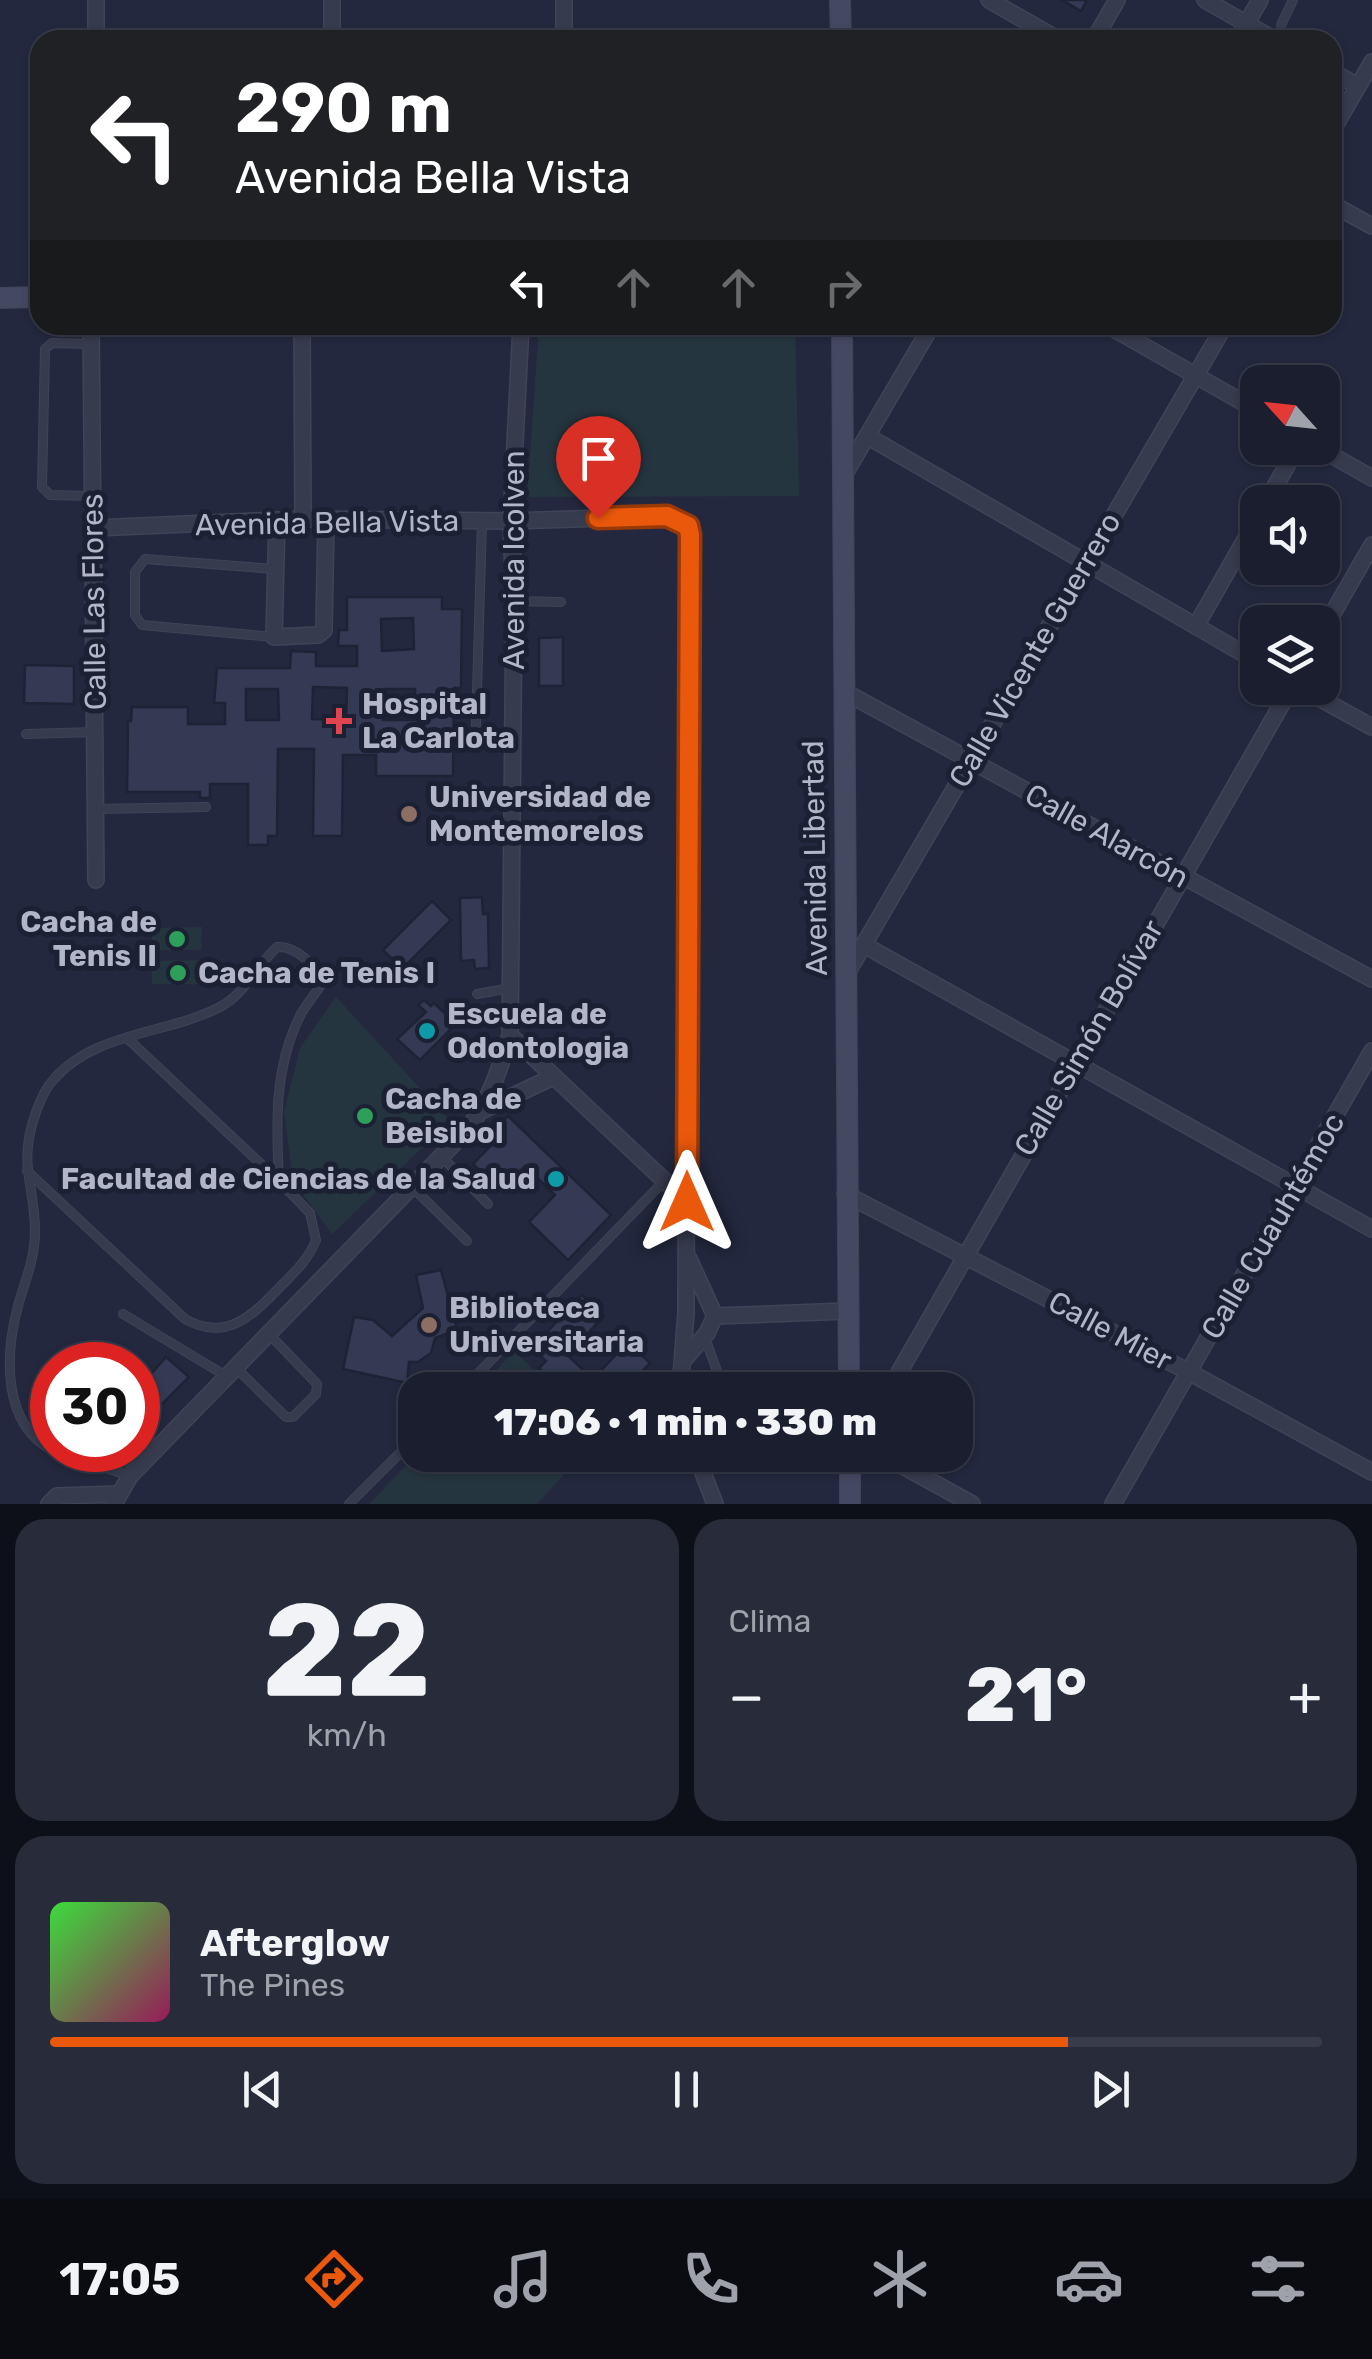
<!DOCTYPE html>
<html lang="es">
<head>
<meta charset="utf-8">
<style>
	:root { --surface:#1a1e2e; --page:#272b3a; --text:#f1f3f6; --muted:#9fa2aa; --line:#383c4a; --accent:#ea580c }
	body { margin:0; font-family:Rubik,sans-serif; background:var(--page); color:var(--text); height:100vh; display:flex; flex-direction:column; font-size:38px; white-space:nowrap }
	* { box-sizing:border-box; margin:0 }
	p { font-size:32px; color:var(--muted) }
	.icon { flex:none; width:55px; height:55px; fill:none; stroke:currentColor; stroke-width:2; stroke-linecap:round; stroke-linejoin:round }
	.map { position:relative; height:1504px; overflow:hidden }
	.side { display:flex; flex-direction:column; gap:15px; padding:15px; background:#0e1019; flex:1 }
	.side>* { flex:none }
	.top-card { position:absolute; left:30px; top:30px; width:1312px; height:305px; border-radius:30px; box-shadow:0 2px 8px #0004,0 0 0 2px var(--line); background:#202124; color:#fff; overflow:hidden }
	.needle { width:65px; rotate:297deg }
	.tools { position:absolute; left:1240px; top:365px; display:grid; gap:20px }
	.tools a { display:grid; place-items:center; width:100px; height:100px; border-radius:20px; background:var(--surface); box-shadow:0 2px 8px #0004,0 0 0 2px var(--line); font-size:50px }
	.speed { position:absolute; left:30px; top:1342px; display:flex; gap:20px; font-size:50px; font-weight:700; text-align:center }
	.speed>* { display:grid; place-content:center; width:130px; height:130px; border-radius:50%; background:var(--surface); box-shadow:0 2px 8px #0004,0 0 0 2px var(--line); line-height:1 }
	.speed .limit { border:15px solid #d22; background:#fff; color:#111 }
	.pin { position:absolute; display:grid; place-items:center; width:85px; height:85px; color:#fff; margin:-102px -42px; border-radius:50% 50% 50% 0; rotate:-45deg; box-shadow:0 0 10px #0007 }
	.pin .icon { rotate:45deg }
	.me { position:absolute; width:110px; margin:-55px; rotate:0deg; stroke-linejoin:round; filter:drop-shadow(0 0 8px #0008) }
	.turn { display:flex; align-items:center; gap:35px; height:210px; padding:0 40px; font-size:45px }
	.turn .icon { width:130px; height:130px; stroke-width:2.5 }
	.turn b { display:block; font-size:70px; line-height:85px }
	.lanes { display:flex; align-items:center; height:95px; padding:0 40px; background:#0003; justify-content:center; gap:50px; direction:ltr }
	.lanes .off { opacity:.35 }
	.big { font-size:75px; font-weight:800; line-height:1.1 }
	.side .tile { flex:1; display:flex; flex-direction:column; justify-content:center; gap:15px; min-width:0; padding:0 35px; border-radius:30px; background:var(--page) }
	.side .dial { align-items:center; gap:0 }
	.dial b { font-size:130px; line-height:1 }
	.song { display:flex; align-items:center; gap:30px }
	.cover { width:120px; height:120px; border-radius:15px; background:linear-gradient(135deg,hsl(120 70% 55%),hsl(330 70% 35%)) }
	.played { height:10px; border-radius:5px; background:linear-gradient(90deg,var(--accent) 80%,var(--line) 80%) }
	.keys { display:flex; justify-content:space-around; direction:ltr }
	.heat { display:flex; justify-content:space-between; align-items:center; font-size:55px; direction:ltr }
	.side .tiles { flex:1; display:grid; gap:15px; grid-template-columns:1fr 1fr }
	.tile:last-child { grid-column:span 2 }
	.trip { position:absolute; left:398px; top:1372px; width:575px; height:100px; border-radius:30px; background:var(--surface); box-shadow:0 2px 8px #0004,0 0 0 2px var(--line); font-weight:800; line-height:100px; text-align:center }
	.menu { display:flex; height:160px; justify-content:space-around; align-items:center; background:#0a0c12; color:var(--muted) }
	.menu .icon { width:70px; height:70px }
	.menu .current { color:var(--accent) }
	.menu b { font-size:45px; color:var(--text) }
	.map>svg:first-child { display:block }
	.green { fill:#25353f }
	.building { fill:#353a54; stroke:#1e2235; stroke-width:2.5; fill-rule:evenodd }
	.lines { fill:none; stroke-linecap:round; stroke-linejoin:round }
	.lane-casing { stroke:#404457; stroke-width:10 }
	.street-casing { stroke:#404457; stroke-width:18 }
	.secondary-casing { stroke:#404457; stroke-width:22 }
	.lane { stroke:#373b4e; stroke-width:8 }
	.street { stroke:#373b4e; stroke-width:15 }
	.secondary { stroke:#454861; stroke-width:20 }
	.route-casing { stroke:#983908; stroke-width:25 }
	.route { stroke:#ea580c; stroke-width:18 }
	.health-dot { fill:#e0444e; stroke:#1c2033; stroke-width:4 }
	.education-dot { fill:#8d6e63; stroke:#1c2033; stroke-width:4 }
	.leisure-dot { fill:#2e9e5b; stroke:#1c2033; stroke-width:4 }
	.culture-dot { fill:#0f9aa8; stroke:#1c2033; stroke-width:4 }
	.labels { text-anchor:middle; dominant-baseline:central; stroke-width:10; stroke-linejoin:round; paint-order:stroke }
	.street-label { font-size:30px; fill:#b3b6c9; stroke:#1c2033 }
	.poi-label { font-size:30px; font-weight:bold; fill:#b3b6c9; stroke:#1c2033; text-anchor:start }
</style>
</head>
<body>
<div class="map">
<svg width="1372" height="1504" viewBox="0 0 1372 1504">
	<rect width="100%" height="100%" fill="#23283e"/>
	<g class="green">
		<polygon points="539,325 795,325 799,496 527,497"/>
		<polygon points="202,927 201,950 152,950 152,928"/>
		<polygon points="205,960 204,984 152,984 151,961"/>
		<polygon points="336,997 450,1121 332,1234 293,1180 284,1112 300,1048"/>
		<polygon points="514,1351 555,1390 478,1390"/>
		<polygon points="416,1455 582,1455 537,1504 369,1504"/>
	</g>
	<g class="building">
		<polygon points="1062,0 1087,0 1081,11"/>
		<path d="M 347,597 L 442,597 L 442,609 L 462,609 L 461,688 L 454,688 L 453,776 L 376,776 L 376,755 L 343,755 L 342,836 L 313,836 L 314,749 L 278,749 L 277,836 L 268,836 L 268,845 L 248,845 L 248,784 L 210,784 L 210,798 L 200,798 L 200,792 L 127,792 L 128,721 L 131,721 L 132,707 L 188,707 L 188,724 L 225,724 L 225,703 L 214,703 L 217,668 L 290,668 L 291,651 L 316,652 L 316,666 L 357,666 L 357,646 L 338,646 L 339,630 L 347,630 ZM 413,618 L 414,649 L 382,651 L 381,619 ZM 313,687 L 347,688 L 346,720 L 312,719 ZM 246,689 L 278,689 L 279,720 L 246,720 ZM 384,689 L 415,689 L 415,720 L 383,720 Z"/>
		<polygon points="563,637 563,686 539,686 539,638"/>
		<polygon points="25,665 74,666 74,704 24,703"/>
		<polygon points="482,897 483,914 488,914 489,968 475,969 474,960 461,961 460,898"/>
		<polygon points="432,901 451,920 402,969 383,950"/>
		<polygon points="424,1000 431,1006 434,1003 456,1024 420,1060 397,1039 426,1012 418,1005"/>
		<polygon points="508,1116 611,1215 568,1260 529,1222 555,1195 525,1166 501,1191 473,1164 502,1134 496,1128"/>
		<polygon points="441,1270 457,1330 435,1338 431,1353 418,1362 409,1362 407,1383 343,1369 354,1317 373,1320 392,1336 423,1308 416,1275"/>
		<polygon points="582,1295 604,1316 567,1355 593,1379 628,1342 650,1363 624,1390 562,1390 539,1368 546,1361 532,1348"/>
		<polygon points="166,1357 189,1377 158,1408 162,1413 138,1438 138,1373 146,1380"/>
		<polygon points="52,1380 52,1406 36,1389"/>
		<polygon points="745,1380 756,1390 735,1390"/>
		<polygon points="96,1450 126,1450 111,1465"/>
	</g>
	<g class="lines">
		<defs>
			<g id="lane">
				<polyline points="1281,25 1293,0"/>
				<polyline points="90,344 52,343 45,349 42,487 50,495 92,496"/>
				<polyline points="274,569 145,559 135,572 135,615 142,625 274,637"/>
				<polyline points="514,601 561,602"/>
				<polyline points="476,725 482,521"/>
				<polyline points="26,734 96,732"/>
				<polyline points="96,809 206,807"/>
				<polyline points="477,994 511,988"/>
				<polyline points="127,1038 279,1181"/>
				<polyline points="442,1157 488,1204"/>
				<path d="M 27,1171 L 185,1319 C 227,1343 254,1314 282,1285 C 296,1271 309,1258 316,1240 L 310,1213 L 279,1181 C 276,1124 274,1068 300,1016 C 306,1004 315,995 322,983 C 315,965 297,946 277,947 C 257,965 245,994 220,1007 C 168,1034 95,1032 54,1079 C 45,1088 40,1101 36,1112 C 17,1166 35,1182 35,1232 C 35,1258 25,1281 18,1306 C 5,1354 2,1424 52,1450"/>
				<polyline points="413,1188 467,1241"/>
				<polyline points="123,1314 226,1376"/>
				<polyline points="705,1338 717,1371"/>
				<polyline points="236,1368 286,1417 293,1417 316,1394 317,1384 269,1334"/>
				<polyline points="462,1390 664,1181"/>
				<polyline points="53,1450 130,1476"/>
				<polyline points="349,1504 415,1438"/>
			</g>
			<g id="street">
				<polyline points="564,0 564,40"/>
				<polyline points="989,0 1059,40"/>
				<polyline points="1205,0 1275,40"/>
				<polyline points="96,40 96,0"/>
				<polyline points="332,40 332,0"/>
				<polyline points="1094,40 1117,0"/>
				<polyline points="1237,40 1260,0"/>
				<polyline points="1332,72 1358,86"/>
				<polyline points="1332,131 1372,62"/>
				<polyline points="1332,204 1372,226"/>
				<polyline points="91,325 96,880"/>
				<polyline points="302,325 303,519"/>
				<polyline points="1107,325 1258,411"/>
				<polyline points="867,436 1258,662"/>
				<polyline points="1319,448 1372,478"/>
				<polyline points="843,477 932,325"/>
				<polyline points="1266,502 1297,448"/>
				<polyline points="277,520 274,637 318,635 324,630 326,521"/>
				<polyline points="95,528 303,519 511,521 667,516 688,526 686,1313 680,1390"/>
				<polyline points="1196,626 1258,517"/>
				<polyline points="1322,632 1372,545"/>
				<polyline points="1301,688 1372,727"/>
				<polyline points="843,691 1372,979"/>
				<polyline points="864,945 1372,1229"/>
				<polyline points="846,975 1225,325"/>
				<polyline points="510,1035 687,1202"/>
				<polyline points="483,1110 553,1077"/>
				<polyline points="845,1194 1189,1372 1372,1472"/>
				<polyline points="715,1316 847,1311"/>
				<polyline points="683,1361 707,1333 715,1316 689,1259"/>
				<polyline points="889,1390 1291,688"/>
				<polyline points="696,1455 715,1504"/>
				<polyline points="883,1455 972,1504"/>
				<polyline points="49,1504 57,1496 119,1494"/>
				<path d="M 114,1504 L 130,1476 L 465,1132 C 489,1103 499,1071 510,1035 L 514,601 L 511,521 L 521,325"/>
				<polyline points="1113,1504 1372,1051"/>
			</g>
			<g id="secondary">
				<polyline points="840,0 841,40"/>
				<polyline points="0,298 40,297"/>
				<polyline points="842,325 849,1390"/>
				<polyline points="850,1455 850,1504"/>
			</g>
		</defs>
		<use href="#lane" class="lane-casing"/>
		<use href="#street" class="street-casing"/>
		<use href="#secondary" class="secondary-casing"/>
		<use href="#lane" class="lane"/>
		<use href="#street" class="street"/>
		<use href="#secondary" class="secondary"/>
	</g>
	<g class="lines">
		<defs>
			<polyline id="route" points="598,518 667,516 688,526 690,535 687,1202"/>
		</defs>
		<use href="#route" class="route-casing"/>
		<use href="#route" class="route"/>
	</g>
	<path class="health-dot" d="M334 706h10v10h10v10h-10v10h-10v-10h-10v-10h10z"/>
	<g class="education-dot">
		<circle cx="409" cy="814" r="10"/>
		<circle cx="429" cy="1325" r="10"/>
	</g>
	<g class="leisure-dot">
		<circle cx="177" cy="939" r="10"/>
		<circle cx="178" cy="973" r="10"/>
		<circle cx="365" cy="1116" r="10"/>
	</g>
	<g class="culture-dot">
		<circle cx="427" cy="1031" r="10"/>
		<circle cx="556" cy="1179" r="10"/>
	</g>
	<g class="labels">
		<g class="street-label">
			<text transform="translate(327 523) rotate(-1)">Avenida Bella Vista</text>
			<text transform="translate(514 560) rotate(-90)">Avenida Icolven</text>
			<text transform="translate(94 602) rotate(-91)">Calle Las Flores</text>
			<text transform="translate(1035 650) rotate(-60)">Calle Vicente Guerrero</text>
			<text transform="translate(1107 836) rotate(29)">Calle Alarcón</text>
			<text transform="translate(815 858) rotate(-91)">Avenida Libertad</text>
			<text transform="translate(1089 1038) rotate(-60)">Calle Simón Bolívar</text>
			<text transform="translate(1273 1226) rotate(-60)">Calle Cuauhtémoc</text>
			<text transform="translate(1110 1331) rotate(28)">Calle Mier</text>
		</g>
		<g class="poi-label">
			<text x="362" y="704">Hospital<tspan x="362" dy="34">La Carlota</tspan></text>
			<text x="429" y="797">Universidad de<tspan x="429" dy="34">Montemorelos</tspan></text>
			<text x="157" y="922" text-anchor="end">Cacha de<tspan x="157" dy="34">Tenis II</tspan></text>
			<text x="198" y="973">Cacha de Tenis I</text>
			<text x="447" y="1014">Escuela de<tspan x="447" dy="34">Odontologia</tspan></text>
			<text x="385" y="1099">Cacha de<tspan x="385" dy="34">Beisibol</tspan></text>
			<text x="536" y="1179" text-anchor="end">Facultad de Ciencias de la Salud</text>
			<text x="449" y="1308">Biblioteca<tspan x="449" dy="34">Universitaria</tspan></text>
		</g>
	</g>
</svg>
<div class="tools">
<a><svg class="needle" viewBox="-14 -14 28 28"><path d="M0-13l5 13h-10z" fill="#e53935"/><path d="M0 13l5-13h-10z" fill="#9fa2aa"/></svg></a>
<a><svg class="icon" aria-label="sound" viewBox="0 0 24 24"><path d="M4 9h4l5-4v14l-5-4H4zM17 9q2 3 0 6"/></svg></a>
<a><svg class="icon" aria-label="layers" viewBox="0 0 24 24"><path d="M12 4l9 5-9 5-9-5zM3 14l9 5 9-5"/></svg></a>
</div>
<div class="speed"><div class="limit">30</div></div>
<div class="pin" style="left:598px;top:518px;background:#d93025"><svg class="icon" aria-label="arrive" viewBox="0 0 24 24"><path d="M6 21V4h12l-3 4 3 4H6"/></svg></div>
<svg class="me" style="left:687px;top:1202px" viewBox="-20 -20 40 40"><path d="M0-17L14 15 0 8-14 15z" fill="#ea580c" stroke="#fff" stroke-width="4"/></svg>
<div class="trip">17:06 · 1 min · 330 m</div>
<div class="top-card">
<div class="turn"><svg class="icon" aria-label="left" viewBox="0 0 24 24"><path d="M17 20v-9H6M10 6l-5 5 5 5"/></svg><div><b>290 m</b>Avenida Bella Vista</div></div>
<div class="lanes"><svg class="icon" aria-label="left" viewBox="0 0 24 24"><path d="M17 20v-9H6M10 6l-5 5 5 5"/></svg><svg class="icon off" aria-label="ahead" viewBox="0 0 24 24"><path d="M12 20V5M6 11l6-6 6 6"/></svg><svg class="icon off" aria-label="ahead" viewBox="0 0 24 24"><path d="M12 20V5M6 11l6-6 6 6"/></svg><svg class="icon off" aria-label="right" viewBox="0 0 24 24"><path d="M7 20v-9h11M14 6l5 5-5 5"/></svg></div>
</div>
</div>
<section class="side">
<div class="tiles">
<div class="tile dial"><b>22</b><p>km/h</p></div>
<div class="tile"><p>Clima</p>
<div class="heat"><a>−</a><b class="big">21°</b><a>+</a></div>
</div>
<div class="tile">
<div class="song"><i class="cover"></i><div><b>Afterglow</b><p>The Pines</p></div></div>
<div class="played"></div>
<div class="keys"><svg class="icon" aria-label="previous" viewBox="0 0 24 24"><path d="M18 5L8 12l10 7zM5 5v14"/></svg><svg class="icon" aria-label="pause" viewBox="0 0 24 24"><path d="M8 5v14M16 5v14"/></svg><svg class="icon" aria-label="next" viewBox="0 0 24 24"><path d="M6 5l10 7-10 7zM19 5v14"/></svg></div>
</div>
</div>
</section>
<nav class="menu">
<b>17:05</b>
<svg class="icon current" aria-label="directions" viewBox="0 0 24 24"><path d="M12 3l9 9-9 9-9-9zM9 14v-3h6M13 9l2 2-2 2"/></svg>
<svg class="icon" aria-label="music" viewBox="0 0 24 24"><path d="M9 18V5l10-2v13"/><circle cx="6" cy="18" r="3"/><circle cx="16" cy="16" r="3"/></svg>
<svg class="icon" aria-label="phone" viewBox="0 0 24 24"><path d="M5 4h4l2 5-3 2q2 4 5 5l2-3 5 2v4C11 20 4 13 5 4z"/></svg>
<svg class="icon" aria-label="climate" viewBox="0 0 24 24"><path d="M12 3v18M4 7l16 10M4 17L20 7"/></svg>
<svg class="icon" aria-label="car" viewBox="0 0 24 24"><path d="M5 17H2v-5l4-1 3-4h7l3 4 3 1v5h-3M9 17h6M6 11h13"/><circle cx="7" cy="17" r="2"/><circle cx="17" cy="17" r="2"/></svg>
<svg class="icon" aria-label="filters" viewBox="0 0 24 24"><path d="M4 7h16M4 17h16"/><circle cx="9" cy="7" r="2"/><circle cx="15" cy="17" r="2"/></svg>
</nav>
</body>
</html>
